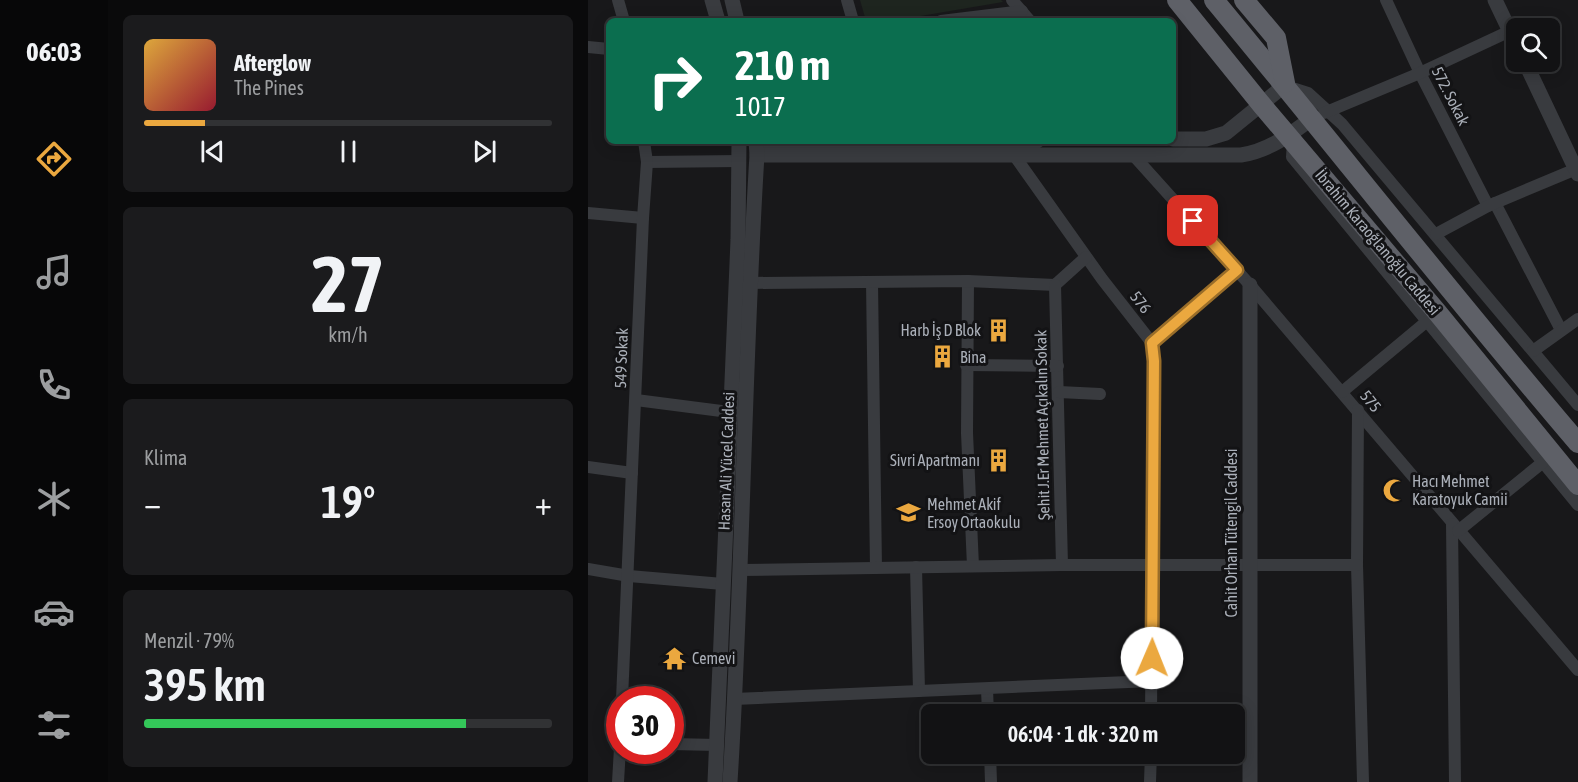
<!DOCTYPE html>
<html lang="tr">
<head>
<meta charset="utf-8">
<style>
	:root { --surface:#121214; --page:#1b1b1d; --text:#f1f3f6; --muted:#9c9ea0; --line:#313234; --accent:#eba83f }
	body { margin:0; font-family:"Asap Condensed",sans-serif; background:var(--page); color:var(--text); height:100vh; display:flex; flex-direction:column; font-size:22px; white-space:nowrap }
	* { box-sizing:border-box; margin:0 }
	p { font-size:20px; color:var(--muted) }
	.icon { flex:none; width:33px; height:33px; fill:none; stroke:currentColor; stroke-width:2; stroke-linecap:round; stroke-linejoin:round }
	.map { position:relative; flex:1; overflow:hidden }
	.sheet { display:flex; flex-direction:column; gap:15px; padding:15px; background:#0a0a0b; width:480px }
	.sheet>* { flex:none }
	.top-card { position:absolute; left:18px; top:18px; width:570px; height:126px; border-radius:9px; box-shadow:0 3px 15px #0003,0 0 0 2px var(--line); background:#0b6e4f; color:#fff; overflow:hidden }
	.fabs { position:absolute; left:918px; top:18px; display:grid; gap:12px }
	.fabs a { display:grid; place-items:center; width:54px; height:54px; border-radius:9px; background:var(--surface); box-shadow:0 3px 15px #0003,0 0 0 2px var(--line); font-size:30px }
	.speed { position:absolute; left:18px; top:686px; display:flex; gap:12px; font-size:30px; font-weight:700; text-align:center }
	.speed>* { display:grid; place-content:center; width:78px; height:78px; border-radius:50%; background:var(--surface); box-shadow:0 3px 15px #0003,0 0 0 2px var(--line); line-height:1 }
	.speed .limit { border:9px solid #d22; background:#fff; color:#111 }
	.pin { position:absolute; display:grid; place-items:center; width:51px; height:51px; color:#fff; margin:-26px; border-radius:12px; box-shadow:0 3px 9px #0006 }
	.me { position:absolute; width:66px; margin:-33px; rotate:1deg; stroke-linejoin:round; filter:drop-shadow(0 0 4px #0008) }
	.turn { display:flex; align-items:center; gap:21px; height:126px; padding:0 30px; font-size:27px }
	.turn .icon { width:78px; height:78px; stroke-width:2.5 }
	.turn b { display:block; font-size:42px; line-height:51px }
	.big { font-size:45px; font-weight:600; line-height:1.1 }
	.sheet .tile { flex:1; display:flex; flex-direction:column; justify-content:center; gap:9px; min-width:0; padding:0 21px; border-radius:9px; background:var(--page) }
	.sheet .dial { align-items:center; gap:0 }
	.dial b { font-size:78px; line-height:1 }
	.song { display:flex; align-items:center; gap:18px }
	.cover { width:72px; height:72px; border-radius:9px; background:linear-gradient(135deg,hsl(40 70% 55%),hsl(350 70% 35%)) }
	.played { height:6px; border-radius:3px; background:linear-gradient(90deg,var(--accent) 15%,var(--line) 15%) }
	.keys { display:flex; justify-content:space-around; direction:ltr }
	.heat { display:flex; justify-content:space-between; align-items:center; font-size:33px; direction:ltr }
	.charge { height:9px; border-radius:4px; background:linear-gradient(90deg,#34c759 79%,var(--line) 0) }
	.trip { position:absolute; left:333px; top:704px; width:324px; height:60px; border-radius:9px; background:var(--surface); box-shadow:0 3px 15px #0003,0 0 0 2px var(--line); font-weight:600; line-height:60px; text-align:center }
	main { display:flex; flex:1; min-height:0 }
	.menu { display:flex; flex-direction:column; width:108px; justify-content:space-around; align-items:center; background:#070708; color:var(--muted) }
	.menu .icon { width:42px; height:42px }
	.menu .active { color:var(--accent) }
	.menu b { font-size:27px; color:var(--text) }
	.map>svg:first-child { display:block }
	.green { fill:#1e251f }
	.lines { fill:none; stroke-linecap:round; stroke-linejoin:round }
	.minor { stroke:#393b3f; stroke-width:12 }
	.tertiary { stroke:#393b3f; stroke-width:15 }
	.trunk { stroke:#5e6067; stroke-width:20 }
	.route-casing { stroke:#996d29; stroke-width:15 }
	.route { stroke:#eba83f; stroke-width:10 }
	.labels { text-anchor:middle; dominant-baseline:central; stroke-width:6; stroke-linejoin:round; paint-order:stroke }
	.street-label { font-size:16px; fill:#abb0b9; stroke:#131315 }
	.poi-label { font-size:16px; fill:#abb0b9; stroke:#131315; text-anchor:start }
</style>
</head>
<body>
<main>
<nav class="menu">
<b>06:03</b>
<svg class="icon active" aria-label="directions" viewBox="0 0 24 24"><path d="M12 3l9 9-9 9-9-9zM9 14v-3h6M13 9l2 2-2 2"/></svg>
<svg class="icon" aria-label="music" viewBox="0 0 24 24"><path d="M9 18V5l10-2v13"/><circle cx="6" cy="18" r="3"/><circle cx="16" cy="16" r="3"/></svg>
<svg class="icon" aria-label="phone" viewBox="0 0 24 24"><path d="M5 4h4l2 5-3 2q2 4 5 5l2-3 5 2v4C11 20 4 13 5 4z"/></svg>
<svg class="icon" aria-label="climate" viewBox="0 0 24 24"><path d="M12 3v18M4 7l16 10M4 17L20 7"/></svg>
<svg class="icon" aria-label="car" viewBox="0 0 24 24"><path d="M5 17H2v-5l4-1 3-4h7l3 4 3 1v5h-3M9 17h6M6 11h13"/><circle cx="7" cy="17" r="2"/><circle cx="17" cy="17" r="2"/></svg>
<svg class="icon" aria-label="filters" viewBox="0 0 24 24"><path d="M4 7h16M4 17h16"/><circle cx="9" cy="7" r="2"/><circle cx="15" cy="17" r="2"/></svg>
</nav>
<section class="sheet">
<div class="tile">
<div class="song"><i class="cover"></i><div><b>Afterglow</b><p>The Pines</p></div></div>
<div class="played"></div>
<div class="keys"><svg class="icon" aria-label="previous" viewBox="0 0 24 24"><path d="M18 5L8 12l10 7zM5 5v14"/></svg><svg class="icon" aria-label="pause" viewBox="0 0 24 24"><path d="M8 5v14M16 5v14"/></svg><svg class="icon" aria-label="next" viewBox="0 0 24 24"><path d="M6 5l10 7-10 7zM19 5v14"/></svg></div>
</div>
<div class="tile dial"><b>27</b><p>km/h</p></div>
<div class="tile"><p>Klima</p>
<div class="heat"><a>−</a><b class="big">19°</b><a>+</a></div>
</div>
<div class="tile"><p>Menzil · 79%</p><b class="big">395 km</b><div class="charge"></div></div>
</section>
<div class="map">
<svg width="990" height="782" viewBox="0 0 990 782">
	<rect width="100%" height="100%" fill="#18181a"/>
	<polygon class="green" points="272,0 413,0 415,2 303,21 278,21"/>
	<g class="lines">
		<g class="minor">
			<polyline points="30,0 36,21"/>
			<polyline points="259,0 265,21"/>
			<polyline points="424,0 442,21"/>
			<polyline points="798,0 832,73 900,206"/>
			<polyline points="353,21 434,11"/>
			<polyline points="0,47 21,49"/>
			<polyline points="698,86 720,93 754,124 990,405"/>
			<polyline points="736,113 832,73 922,31"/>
			<polyline points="705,142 704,157 990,505"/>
			<polyline points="426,155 514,279 564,343 566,361 563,714"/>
			<polyline points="546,156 662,285 990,670"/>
			<polyline points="59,162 151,161"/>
			<polyline points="907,203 973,330"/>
			<polyline points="0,213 55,218"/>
			<polyline points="848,234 900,206 988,169"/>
			<polyline points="380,281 379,433 385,566"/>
			<polyline points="284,282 288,568"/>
			<polyline points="161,283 380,281 467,285 498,257"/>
			<polyline points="467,285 474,565"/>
			<polyline points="564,343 649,270"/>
			<polyline points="945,351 990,319"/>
			<polyline points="378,365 470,366"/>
			<polyline points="471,392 512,394"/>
			<polyline points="754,392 838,322"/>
			<polyline points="48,400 141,412"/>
			<polyline points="770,410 769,565 775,782"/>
			<polyline points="0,467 44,473"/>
			<polyline points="864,524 867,782"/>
			<polyline points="870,531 954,463"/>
			<polyline points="328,567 331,691"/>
			<polyline points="0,569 41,576 135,584"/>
			<polyline points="153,570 474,565 769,565"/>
			<polyline points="399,689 400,714"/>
			<polyline points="34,699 55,218 59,162 56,141"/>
			<polyline points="146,699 564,681"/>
			<polyline points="82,744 130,745"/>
			<polyline points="402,753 403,782"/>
			<polyline points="30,782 32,748"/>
			<polyline points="562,782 563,753"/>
		</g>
		<g class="tertiary">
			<polyline points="124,0 130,21"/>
			<polyline points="144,0 149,21"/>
			<polyline points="907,0 928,44"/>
			<polyline points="937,62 990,174"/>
			<polyline points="585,139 618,139 638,133 697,85"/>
			<polyline points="168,144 449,141"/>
			<path d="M 169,155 L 653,155 C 680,151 702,135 724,118"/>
			<polyline points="662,285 662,782"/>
			<polyline points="127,782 150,240 151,141"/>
			<path d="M 142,782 C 155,573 156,364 169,155 L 168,141"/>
		</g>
		<g class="trunk">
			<polyline points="589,0 673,104 849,312 990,485"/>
			<path d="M 626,0 C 748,147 866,298 990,443"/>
			<polyline points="656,0 688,38 697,83"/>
		</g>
	</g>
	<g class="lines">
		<defs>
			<polyline id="route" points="564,658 566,361 564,343 649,270 605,221"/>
		</defs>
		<use href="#route" class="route-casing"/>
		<use href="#route" class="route"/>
	</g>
	<defs>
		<symbol id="building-bare" viewBox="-9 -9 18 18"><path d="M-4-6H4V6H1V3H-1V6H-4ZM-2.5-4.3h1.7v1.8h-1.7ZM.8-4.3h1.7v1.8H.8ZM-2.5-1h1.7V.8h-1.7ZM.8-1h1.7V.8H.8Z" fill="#eba83f" stroke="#131315" stroke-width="2.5" paint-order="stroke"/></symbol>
		<symbol id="mosque-bare" viewBox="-9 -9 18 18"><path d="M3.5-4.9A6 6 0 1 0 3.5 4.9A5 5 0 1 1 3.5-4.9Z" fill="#eba83f" stroke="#131315" stroke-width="2.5" paint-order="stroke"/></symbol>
		<symbol id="school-bare" viewBox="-9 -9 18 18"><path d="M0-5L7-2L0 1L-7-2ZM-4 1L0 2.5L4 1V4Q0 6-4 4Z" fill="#eba83f" stroke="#131315" stroke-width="2.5" paint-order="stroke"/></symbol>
		<symbol id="temple-bare" viewBox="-9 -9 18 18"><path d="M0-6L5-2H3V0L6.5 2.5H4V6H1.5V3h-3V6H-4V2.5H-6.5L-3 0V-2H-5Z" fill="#eba83f" stroke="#131315" stroke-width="2.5" paint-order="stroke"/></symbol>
	</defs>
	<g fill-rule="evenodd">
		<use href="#building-bare" x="394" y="314" width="33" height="33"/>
		<use href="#building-bare" x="338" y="340" width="33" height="33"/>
		<use href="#building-bare" x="394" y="444" width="33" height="33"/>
		<use href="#mosque-bare" x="790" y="474" width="33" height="33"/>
		<use href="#school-bare" x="304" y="496" width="33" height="33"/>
		<use href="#temple-bare" x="70" y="642" width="33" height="33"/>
	</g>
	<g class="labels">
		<g class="street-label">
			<text transform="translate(863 96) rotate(63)">572. Sokak</text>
			<text transform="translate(790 242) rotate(50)">İbrahim Karaoğlanoğlu Caddesi</text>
			<text transform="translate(553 302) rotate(52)">576</text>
			<text transform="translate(33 358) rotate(-88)">549 Sokak</text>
			<text transform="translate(783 401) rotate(50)">575</text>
			<text transform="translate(454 425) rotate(-91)">Şehit J.Er Mehmet Açıkalın Sokak</text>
			<text transform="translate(138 461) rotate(-88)">Hasan Ali Yücel Caddesi</text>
			<text transform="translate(643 533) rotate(-90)">Cahit Orhan Tütengil Caddesi</text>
		</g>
		<g class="poi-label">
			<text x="393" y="330" text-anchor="end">Harb İş D Blok</text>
			<text x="372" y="357">Bina</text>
			<text x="392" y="460" text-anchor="end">Sivri Apartmanı</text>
			<text x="824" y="481">Hacı Mehmet<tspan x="824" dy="18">Karatoyuk Camii</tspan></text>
			<text x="339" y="504">Mehmet Akif<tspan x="339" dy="18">Ersoy Ortaokulu</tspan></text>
			<text x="104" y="658">Cemevi</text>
		</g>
	</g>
</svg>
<div class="fabs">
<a><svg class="icon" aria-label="search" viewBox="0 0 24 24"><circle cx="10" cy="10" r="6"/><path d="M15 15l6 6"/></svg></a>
</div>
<div class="speed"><div class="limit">30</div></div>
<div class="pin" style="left:605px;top:221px;background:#d93025"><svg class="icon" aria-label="arrive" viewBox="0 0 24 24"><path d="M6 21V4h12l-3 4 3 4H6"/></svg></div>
<svg class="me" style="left:564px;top:658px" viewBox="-20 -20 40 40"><circle r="19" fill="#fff"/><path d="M0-13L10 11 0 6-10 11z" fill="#eba83f"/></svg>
<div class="trip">06:04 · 1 dk · 320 m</div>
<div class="top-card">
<div class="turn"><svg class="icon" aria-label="right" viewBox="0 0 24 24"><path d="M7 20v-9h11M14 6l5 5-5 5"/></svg><div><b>210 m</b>1017</div></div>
</div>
</div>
</main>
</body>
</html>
